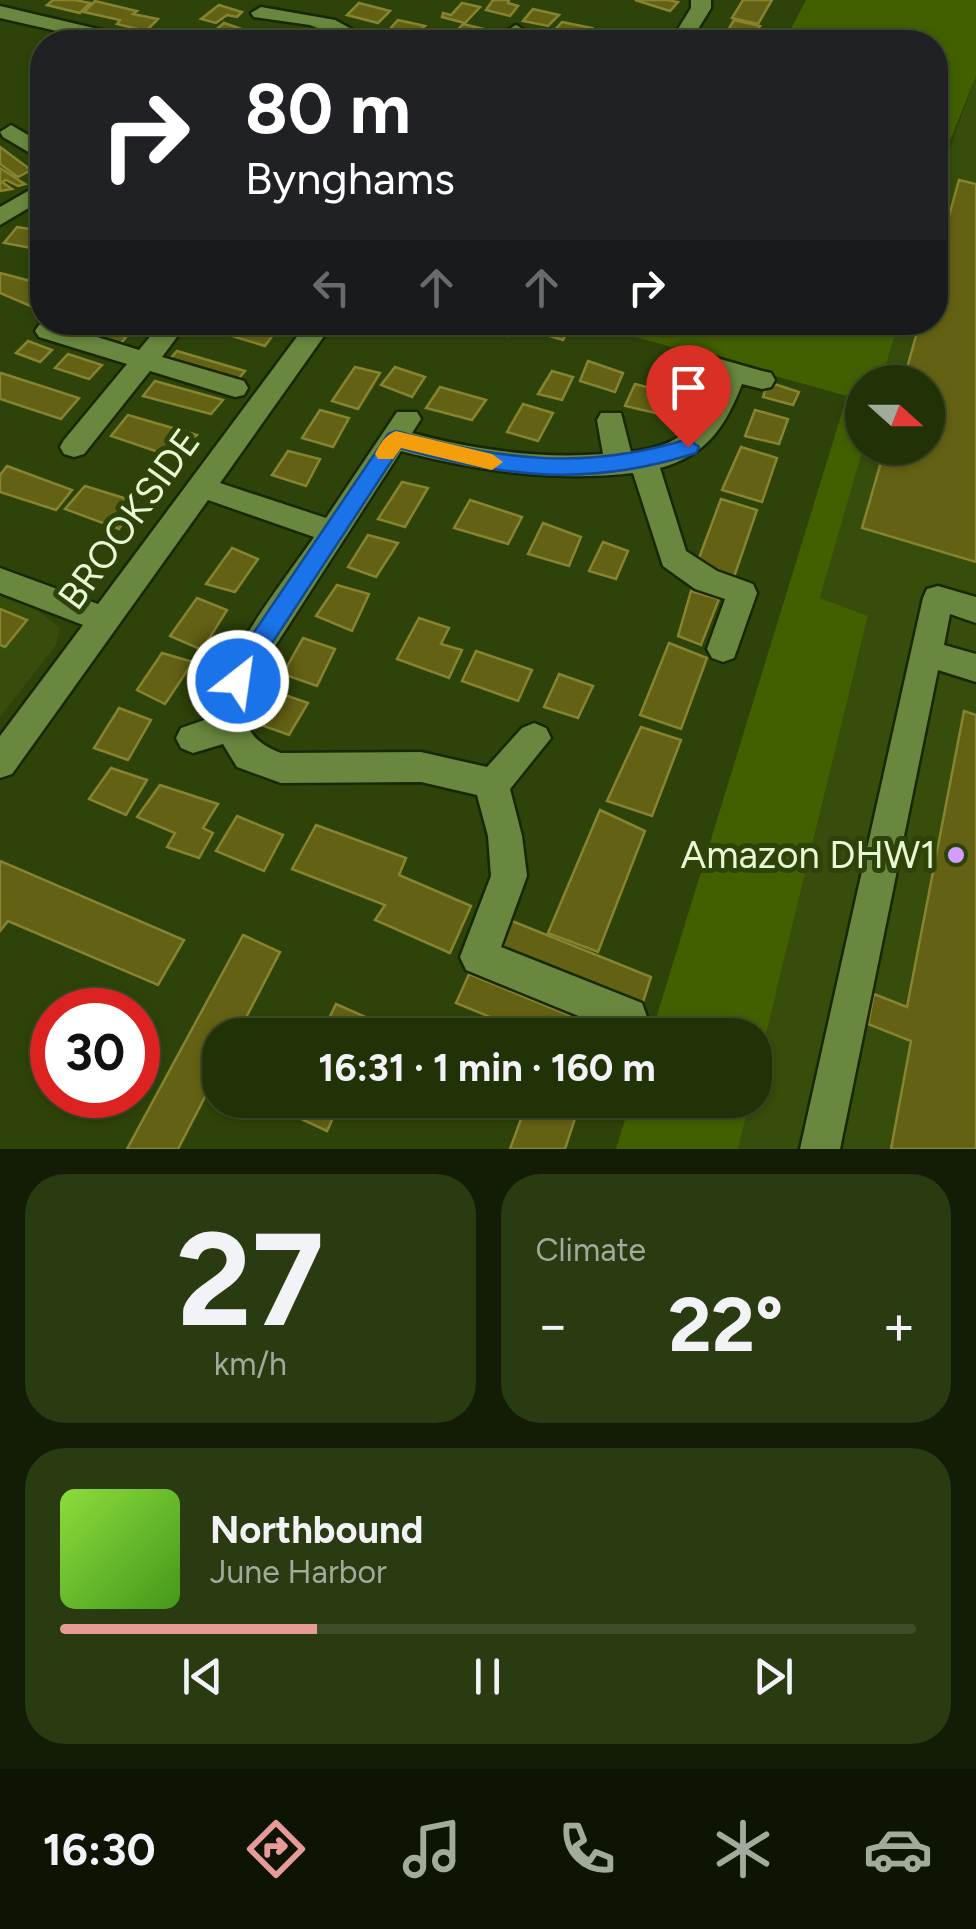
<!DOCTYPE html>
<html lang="en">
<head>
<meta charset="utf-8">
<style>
	:root { --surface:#223207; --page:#2a3a11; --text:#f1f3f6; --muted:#a2aa9b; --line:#3f4d28; --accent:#e69b98 }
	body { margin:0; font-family:Figtree,sans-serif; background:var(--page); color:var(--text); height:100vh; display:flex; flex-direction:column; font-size:38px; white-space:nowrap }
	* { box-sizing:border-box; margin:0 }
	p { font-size:32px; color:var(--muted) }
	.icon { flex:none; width:55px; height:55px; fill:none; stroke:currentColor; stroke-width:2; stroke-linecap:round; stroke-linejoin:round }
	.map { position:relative; height:1149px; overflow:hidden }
	.panel { display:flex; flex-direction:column; gap:25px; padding:25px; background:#131c04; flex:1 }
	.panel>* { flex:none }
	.hud { position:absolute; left:30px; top:30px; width:918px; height:305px; border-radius:40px; box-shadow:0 2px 8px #0004,0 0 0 2px var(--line); background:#202124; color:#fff; overflow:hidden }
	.needle { width:65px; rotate:111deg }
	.buttons { position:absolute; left:845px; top:365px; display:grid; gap:20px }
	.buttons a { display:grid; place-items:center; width:100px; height:100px; border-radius:50%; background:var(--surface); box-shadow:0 2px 8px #0004,0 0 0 2px var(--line); font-size:50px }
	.speed { position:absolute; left:30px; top:988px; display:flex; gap:20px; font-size:50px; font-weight:700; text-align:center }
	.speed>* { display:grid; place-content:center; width:130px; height:130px; border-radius:50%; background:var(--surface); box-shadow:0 2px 8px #0004,0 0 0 2px var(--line); line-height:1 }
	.speed .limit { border:15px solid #d22; background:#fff; color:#111 }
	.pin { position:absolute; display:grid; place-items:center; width:85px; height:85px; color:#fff; margin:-102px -42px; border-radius:50% 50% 50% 0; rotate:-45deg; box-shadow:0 0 10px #0007 }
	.pin .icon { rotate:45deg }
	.me { position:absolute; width:110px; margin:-55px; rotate:30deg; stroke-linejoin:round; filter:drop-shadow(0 0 8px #0008) }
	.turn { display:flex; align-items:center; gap:35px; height:210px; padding:0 50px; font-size:45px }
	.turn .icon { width:130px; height:130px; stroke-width:2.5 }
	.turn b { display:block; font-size:70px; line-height:85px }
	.lanes { display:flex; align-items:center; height:95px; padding:0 50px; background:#0003; justify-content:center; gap:50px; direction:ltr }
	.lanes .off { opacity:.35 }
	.big { font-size:75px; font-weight:700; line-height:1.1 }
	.panel .tile { flex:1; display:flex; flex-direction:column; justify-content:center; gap:15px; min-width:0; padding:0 35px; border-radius:40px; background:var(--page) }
	.panel .dial { align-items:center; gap:0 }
	.dial b { font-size:130px; line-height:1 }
	.song { display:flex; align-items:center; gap:30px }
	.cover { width:120px; height:120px; border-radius:15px; background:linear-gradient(135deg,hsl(90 70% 55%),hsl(100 70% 35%)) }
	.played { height:10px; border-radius:5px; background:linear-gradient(90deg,var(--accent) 30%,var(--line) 30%) }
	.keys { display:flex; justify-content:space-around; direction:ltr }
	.heat { display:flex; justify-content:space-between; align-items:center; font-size:55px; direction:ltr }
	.panel .tiles { flex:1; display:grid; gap:25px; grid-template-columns:1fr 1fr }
	.tile:last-child { grid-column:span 2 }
	.trip { position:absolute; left:202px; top:1018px; width:570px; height:100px; border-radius:40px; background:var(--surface); box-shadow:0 2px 8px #0004,0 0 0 2px var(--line); font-weight:700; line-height:100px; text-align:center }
	.tabs { display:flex; height:160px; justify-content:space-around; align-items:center; background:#0e1403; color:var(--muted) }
	.tabs .icon { width:70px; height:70px }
	.tabs .active { color:var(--accent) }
	.tabs b { font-size:45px; color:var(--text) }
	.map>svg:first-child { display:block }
	.built { fill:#364d0b }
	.green { fill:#426000 }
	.building { fill:#636113; stroke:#868430; stroke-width:2.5 }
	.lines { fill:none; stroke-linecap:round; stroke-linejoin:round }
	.minor-casing { stroke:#192701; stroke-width:5 }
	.minor { fill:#69873f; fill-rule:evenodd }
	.route { fill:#1a73e8; stroke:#114b97; stroke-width:2.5 }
	.slow { fill:#f59e0b }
	.poi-dot { fill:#d19dfe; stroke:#2e4309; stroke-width:4 }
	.labels { text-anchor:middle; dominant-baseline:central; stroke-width:10; stroke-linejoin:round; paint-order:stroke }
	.street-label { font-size:38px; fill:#e7f9d3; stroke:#2e4309 }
	.poi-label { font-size:38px; fill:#e7f9d3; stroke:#2e4309; text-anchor:end }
</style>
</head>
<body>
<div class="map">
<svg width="976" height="1149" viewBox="0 0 976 1149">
	<rect width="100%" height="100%" fill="#2e4309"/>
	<g class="built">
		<polygon points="976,76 976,1149 738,1149 750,1100 755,1100 755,1079 868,617 820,599 862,448 928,448 928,382 877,382 894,323 935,322 935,190"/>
		<polygon points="0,595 33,607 60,628 56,645 0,717"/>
	</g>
	<g class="green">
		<polygon points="806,0 976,0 976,76 949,143 935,192 935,42 784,42"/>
		<polygon points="632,322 898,323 881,382 862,382 863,448 820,598 868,616 755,1079 755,1035 651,1035 847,396 625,334"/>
		<polygon points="631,1100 750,1100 738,1149 616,1149"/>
	</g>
	<g class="building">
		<polygon points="53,0 75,0 90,3 80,13 47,5"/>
		<polygon points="493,0 509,0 508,3 518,6 510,16 486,10"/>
		<polygon points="635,0 667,0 678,2 670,11"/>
		<polygon points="743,0 772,0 758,24 732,18"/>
		<polygon points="95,1 137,11 133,14 158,19 146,31 117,24 120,20 84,12"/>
		<polygon points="359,3 390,11 378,23 347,15"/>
		<polygon points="462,3 480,7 465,23 442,17 443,13 451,15"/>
		<polygon points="219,5 242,12 237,17 227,15 216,23 201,19"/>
		<polygon points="533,9 559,15 548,26 523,21"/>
		<polygon points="398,20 425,26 414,36 389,30"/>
		<polygon points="734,20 760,26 751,42 721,42"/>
		<polygon points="562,22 592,28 582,40 554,31"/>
		<polygon points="224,23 253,33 240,42 230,42 233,40 212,33"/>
		<polygon points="463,24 484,29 473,42 448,41"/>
		<polygon points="605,30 633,37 629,42 596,42"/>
		<polygon points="0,147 31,170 18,177 0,164"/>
		<polygon points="0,168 25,184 18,186 6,180 2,182 12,189 0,191"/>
		<polygon points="959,180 976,184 976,562 862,528 885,448 928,448 928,382 903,382 920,322 935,322 935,267"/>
		<polygon points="17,227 42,231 42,250 4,243"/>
		<polygon points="0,273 42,284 38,289 42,290 42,311 0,293"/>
		<polygon points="51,322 81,322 126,337 116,349 46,327"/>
		<polygon points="205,322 271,322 280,325 265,346 202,327"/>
		<polygon points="457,322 516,322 507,336"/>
		<polygon points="534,322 572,322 572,323 563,340 529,330"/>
		<polygon points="28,341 52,350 40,362 16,353"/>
		<polygon points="177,351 245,371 234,384 165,365"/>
		<polygon points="68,354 102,365 89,379 55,368"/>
		<polygon points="588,361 623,373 615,392 580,381"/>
		<polygon points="355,367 380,373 358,409 332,401"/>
		<polygon points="395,367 425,377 412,397 381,385"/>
		<polygon points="552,371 573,377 562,400 538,394"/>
		<polygon points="0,374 1,373 79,398 61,419 0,399"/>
		<polygon points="155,381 223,400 211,414 143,396"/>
		<polygon points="768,382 799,392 793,405 763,397"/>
		<polygon points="635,384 690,398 681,419 625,406"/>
		<polygon points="440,387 486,400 472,420 426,408"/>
		<polygon points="523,404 553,413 538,441 507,432"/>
		<polygon points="320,410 349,418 333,447 302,438"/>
		<polygon points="755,410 788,419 779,444 745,436"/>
		<polygon points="128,415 197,435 179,459 111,436"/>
		<polygon points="741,447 777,458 762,502 722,490"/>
		<polygon points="288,451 320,459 306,486 272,475"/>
		<polygon points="7,466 72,490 56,510 0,492 0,475"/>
		<polygon points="402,482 428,488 405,527 378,519"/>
		<polygon points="85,486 137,502 119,529 65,509"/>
		<polygon points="721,499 757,510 734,577 696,566"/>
		<polygon points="470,500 522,517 508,544 454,528"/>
		<polygon points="543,523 581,537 569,566 528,554"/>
		<polygon points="368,535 398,543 376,577 348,567"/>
		<polygon points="603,542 628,551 616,579 589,571"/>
		<polygon points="232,548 258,559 235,592 206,584"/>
		<polygon points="337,585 369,594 352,631 316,616"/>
		<polygon points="691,591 719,599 701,645 678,636"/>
		<polygon points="197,598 227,610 202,650 170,636"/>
		<polygon points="0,609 27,620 5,647 0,645"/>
		<polygon points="419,618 449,628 441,644 462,650 449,678 397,659"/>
		<polygon points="303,638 335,649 317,686 283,674"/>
		<polygon points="669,643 707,658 681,729 640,715"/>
		<polygon points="476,651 532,670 518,701 462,681"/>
		<polygon points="162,653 193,662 165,704 137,690"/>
		<polygon points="559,674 593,686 578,718 544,707"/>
		<polygon points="273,691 308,703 289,735 253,722"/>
		<polygon points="119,708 151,720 128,760 94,748"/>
		<polygon points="964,711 976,715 976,1149 891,1149 911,1041 868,1024 874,994 907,1007"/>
		<polygon points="641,727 681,740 652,816 607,801"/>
		<polygon points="111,768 147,780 126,815 89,799"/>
		<polygon points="160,785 218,804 203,828 213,833 199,858 167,847 175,833 137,817"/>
		<polygon points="600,810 645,831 598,952 548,933"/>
		<polygon points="237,816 283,835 264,871 216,851"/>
		<polygon points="316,825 406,858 399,875 471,906 450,953 375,920 385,905 292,869"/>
		<polygon points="0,861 184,940 158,985 8,921 0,931"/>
		<polygon points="507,919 651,977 642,1005 496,946"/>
		<polygon points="243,935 280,952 237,1035 220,1035 220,1068 178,1149 127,1149"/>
		<polygon points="469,974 617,1035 534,1035 456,1003"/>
		<polygon points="336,1004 406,1035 321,1035"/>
		<polygon points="289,1100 341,1100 327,1131 284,1111"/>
		<polygon points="429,1100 471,1100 464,1116"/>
		<polygon points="528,1100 581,1100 565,1149 510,1149"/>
	</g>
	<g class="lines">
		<defs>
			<g id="minor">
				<polygon points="691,0 711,0 711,8 690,42 670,42 691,8"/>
				<polygon points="0,6 136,38 139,42 105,42 0,18"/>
				<polygon points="261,7 335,20 375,42 352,42 310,25 254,17 251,13"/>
				<polygon points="516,25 526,31 528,42 508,42 506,31"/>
				<polygon points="11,125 42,143 42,160 3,137 0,132"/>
				<polygon points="42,183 42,200 0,225 0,207"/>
				<polygon points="49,322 139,350 162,322 188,322 162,357 244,381 248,388 244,395 235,397 150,371 84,454 74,457 64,454 60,447 64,440 127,364 39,337 35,331 39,325"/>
				<path d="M 308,322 L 334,322 L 220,483 L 326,518 L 397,412 L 417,412 L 421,419 L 412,433 C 475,450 538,459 603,454 L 597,420 L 601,413 L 621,413 L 631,452 C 686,445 698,425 719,377 L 690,368 L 686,362 L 690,356 L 699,353 L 762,371 L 771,373 L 775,380 L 771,387 L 762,389 L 742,384 C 725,427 707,455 660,468 L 686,551 L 717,571 L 753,584 L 757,593 L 734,658 L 723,662 L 712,658 L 707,649 L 725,599 L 695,589 L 663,566 L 633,473 C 553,482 478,471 401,451 L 261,668 C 243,706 233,735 281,753 L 421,752 L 487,767 L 522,728 L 534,723 L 546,728 L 551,738 L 510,789 L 522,836 L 527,876 L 501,947 L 642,1003 L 647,1017 L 642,1031 L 625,1035 L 466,970 L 460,957 L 491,876 L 488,836 L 477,795 L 421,782 L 281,783 L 237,767 L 223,744 L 193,753 L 181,748 L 176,738 L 181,728 L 213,717 C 212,671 286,578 314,537 L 208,500 L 12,774 L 0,778 L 0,736 L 83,625 L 0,593 L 0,568 L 98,604 Z"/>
				<polygon points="938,586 976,597 976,623 950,614 944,645 976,654 976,682 938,670 840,1149 800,1149 923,598 927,589"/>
			</g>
		</defs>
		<use href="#minor" class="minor-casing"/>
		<use href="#minor" class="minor"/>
	</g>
	<path class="route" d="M 396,431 C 498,460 585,471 688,439 L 699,447 L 696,453 C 589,487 507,478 400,448 L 257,666 L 247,688 L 238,691 L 230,688 L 226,681 L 240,653 L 388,434 Z"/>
	<path class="slow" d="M 396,431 L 492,454 L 503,462 L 492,470 L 401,448 L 393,459 L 378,459 L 375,454 C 380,444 385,435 396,431 Z"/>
	<circle class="poi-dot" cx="956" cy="855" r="10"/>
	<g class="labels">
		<g class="street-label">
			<text transform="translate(129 519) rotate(-54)">BROOKSIDE</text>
		</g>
		<g class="poi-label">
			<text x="936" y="855">Amazon DHW1</text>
		</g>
	</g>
</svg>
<div class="buttons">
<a><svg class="needle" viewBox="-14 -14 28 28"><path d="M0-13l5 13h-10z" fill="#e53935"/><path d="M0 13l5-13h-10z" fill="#a2aa9b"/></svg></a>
</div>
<div class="speed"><div class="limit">30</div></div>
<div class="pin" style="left:688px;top:447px;background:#d93025"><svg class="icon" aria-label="arrive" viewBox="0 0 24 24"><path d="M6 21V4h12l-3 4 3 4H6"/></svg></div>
<svg class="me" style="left:238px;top:681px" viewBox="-20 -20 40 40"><circle r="17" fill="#1a73e8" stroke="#fff" stroke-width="3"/><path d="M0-11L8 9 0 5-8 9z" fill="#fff"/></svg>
<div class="trip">16:31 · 1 min · 160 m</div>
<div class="hud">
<div class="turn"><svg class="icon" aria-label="right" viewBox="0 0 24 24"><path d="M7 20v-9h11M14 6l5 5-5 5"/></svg><div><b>80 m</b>Bynghams</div></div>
<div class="lanes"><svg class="icon off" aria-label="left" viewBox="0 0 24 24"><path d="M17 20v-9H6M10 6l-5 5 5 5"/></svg><svg class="icon off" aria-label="ahead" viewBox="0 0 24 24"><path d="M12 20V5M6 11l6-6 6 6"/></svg><svg class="icon off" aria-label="ahead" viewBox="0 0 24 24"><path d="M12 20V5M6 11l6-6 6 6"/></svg><svg class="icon" aria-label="right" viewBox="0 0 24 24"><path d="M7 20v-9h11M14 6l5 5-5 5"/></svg></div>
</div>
</div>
<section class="panel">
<div class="tiles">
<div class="tile dial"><b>27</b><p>km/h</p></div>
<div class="tile"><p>Climate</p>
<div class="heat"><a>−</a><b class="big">22°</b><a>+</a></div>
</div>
<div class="tile">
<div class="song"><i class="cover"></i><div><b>Northbound</b><p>June Harbor</p></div></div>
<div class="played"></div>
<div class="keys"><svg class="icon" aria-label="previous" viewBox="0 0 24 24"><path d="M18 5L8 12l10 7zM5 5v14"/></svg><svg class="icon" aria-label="pause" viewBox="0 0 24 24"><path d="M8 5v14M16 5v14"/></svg><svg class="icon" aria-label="next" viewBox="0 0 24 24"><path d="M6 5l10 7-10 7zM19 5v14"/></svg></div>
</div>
</div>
</section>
<nav class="tabs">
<b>16:30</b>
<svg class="icon active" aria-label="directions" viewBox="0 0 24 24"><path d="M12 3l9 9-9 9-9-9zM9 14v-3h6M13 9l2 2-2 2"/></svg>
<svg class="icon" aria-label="music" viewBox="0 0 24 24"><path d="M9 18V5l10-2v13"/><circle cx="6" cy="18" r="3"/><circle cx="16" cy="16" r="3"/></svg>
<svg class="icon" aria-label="phone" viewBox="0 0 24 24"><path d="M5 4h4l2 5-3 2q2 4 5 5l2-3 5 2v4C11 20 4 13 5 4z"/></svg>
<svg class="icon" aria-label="climate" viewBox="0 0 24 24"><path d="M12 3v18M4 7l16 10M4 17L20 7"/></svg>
<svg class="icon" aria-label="car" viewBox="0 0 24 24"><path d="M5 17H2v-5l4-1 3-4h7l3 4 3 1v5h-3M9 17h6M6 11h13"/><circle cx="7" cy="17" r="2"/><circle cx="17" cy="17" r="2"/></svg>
</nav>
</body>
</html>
